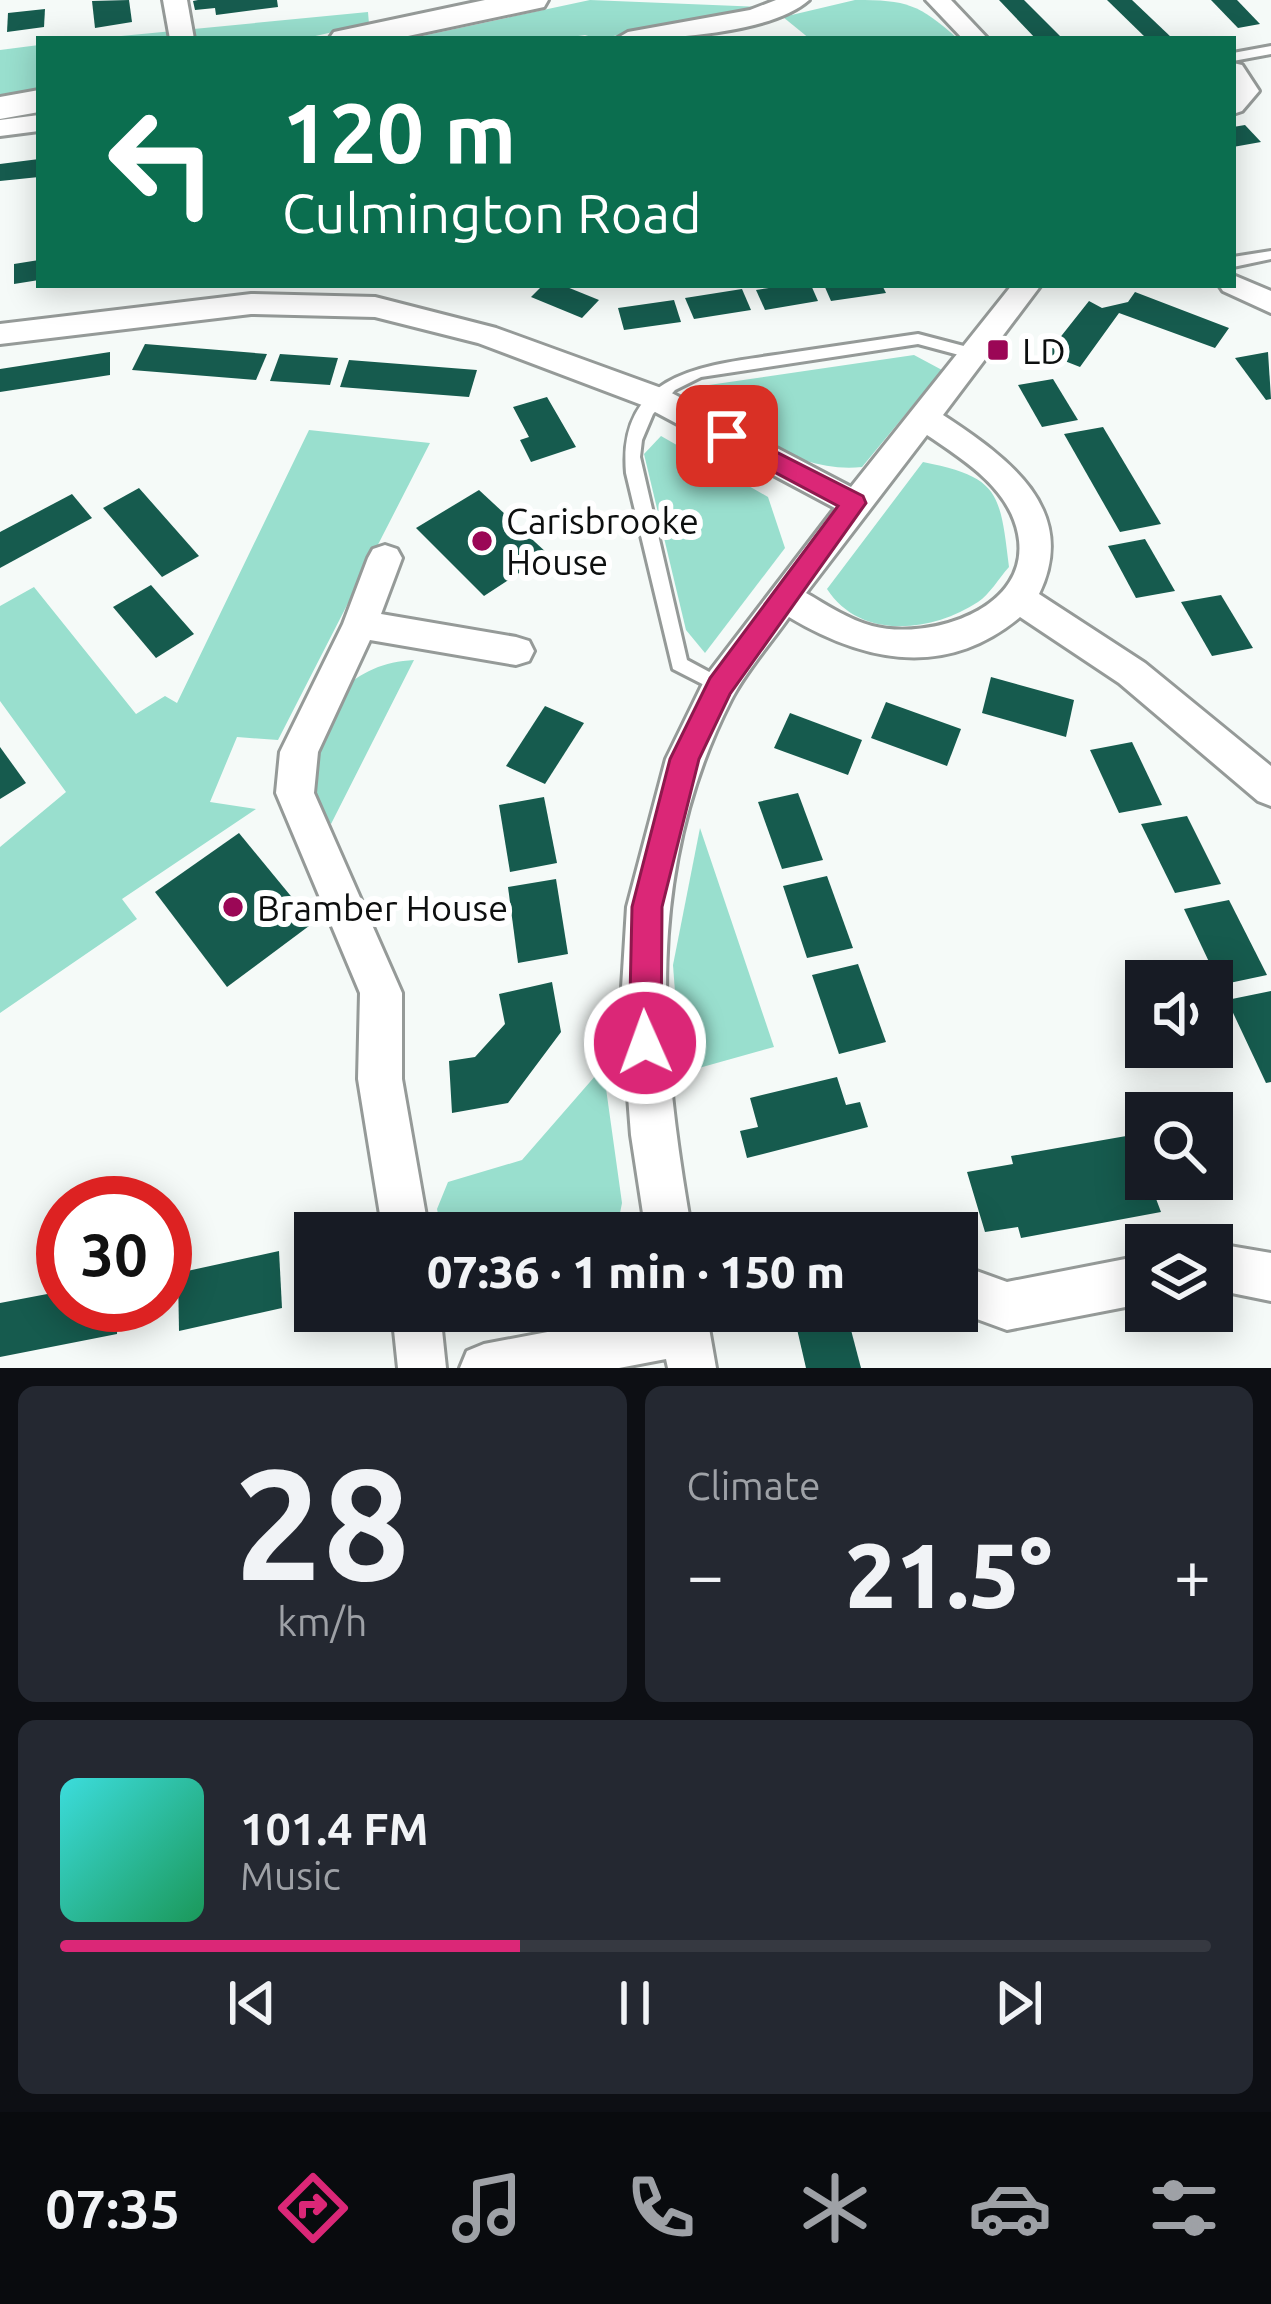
<!DOCTYPE html>
<html lang="en">
<head>
<meta charset="utf-8">
<style>
	:root { --surface:#171b24; --page:#242831; --text:#f1f3f6; --muted:#9ea1a6; --line:#363941; --accent:#db2777 }
	body { margin:0; font-family:Ubuntu,sans-serif; background:var(--page); color:var(--text); height:100vh; display:flex; flex-direction:column; font-size:45px; white-space:nowrap }
	* { box-sizing:border-box; margin:0 }
	p { font-size:39px; color:var(--muted) }
	.icon { flex:none; width:66px; height:66px; fill:none; stroke:currentColor; stroke-width:2; stroke-linecap:round; stroke-linejoin:round }
	.map { position:relative; height:1368px; overflow:hidden }
	.side { display:flex; flex-direction:column; gap:18px; padding:18px; background:#0d0f14; flex:1 }
	.side>* { flex:none }
	.hud { position:absolute; left:36px; top:36px; width:1200px; height:252px; border-radius:0px; box-shadow:0 6px 30px #0003; background:#0b6e4f; color:#fff; overflow:hidden }
	.buttons { position:absolute; left:1125px; top:960px; display:grid; gap:24px }
	.buttons a { display:grid; place-items:center; width:108px; height:108px; border-radius:0px; background:var(--surface); box-shadow:0 6px 30px #0003; font-size:60px }
	.speed { position:absolute; left:36px; top:1176px; display:flex; gap:24px; font-size:60px; font-weight:700; text-align:center }
	.speed>* { display:grid; place-content:center; width:156px; height:156px; border-radius:50%; background:var(--surface); box-shadow:0 6px 30px #0003; line-height:1 }
	.speed .limit { border:18px solid #d22; background:#fff; color:#111 }
	.pin { position:absolute; display:grid; place-items:center; width:102px; height:102px; color:#fff; margin:-51px; border-radius:24px; box-shadow:0 6px 18px #0006 }
	.me { position:absolute; width:132px; margin:-66px; rotate:358deg; stroke-linejoin:round; filter:drop-shadow(0 0 9px #0008) }
	.turn { display:flex; align-items:center; gap:42px; height:252px; padding:0 48px; font-size:54px }
	.turn .icon { width:156px; height:156px; stroke-width:2.5 }
	.turn b { display:block; font-size:84px; line-height:102px }
	.big { font-size:90px; font-weight:800; line-height:1.1 }
	.side .card { flex:1; display:flex; flex-direction:column; justify-content:center; gap:18px; min-width:0; padding:0 42px; border-radius:18px; background:var(--page) }
	.side .dial { align-items:center; gap:0 }
	.dial b { font-size:156px; line-height:1 }
	.song { display:flex; align-items:center; gap:36px }
	.cover { width:144px; height:144px; border-radius:18px; background:linear-gradient(135deg,hsl(180 70% 55%),hsl(150 70% 35%)) }
	.played { height:12px; border-radius:6px; background:linear-gradient(90deg,var(--accent) 40%,var(--line) 40%) }
	.keys { display:flex; justify-content:space-around; direction:ltr }
	.heat { display:flex; justify-content:space-between; align-items:center; font-size:66px; direction:ltr }
	.side .tiles { flex:1; display:grid; gap:18px; grid-template-columns:1fr 1fr }
	.card:last-child { grid-column:span 2 }
	.trip { position:absolute; left:294px; top:1212px; width:684px; height:120px; border-radius:0px; background:var(--surface); box-shadow:0 6px 30px #0003; font-weight:800; line-height:120px; text-align:center }
	.tabs { display:flex; height:192px; justify-content:space-around; align-items:center; background:#090b0e; color:var(--muted) }
	.tabs .icon { width:84px; height:84px }
	.tabs .selected { color:var(--accent) }
	.tabs b { font-size:54px; color:var(--text) }
	.map>svg:first-child { display:block }
	.green { fill:#99dfce }
	.building { fill:#165b4e }
	.lines { fill:none; stroke-linecap:round; stroke-linejoin:round }
	.lane-casing { stroke:#959a98; stroke-width:6 }
	.street-casing { stroke:#959a98; stroke-width:6 }
	.secondary-casing { stroke:#959a98; stroke-width:6 }
	.lane { fill:#fff; fill-rule:evenodd }
	.street { fill:#fff; fill-rule:evenodd }
	.secondary { fill:#fff; fill-rule:evenodd }
	.route { fill:#db2777; stroke:#8e194d; stroke-width:3 }
	.poi-dot { fill:#9b0756; stroke:#fff; stroke-width:4.5 }
	.labels { text-anchor:middle; dominant-baseline:central; stroke-width:12; stroke-linejoin:round; paint-order:stroke }
	.poi-label { font-size:36px; fill:#0d0f0f; stroke:#fff; text-anchor:start }
</style>
</head>
<body>
<div class="map">
<svg width="1271" height="1368" viewBox="0 0 1271 1368">
	<rect width="100%" height="100%" fill="#f5faf8"/>
	<g class="green">
		<polygon points="590,0 762,7 598,39 585,35 558,39 408,39"/>
		<path d="M 855,0 C 907,0 919,4 958,39 L 810,39 L 783,17 Z"/>
		<polygon points="368,12 369,24 302,39 90,39"/>
		<polygon points="39,45 39,95 0,102 0,50"/>
		<path d="M 914,355 L 942,370 L 862,467 C 800,474 742,429 688,401 L 702,386 Z"/>
		<polygon points="309,430 430,443 278,740 237,737 210,802 256,809 122,899 137,919 0,1013 0,847 66,792 0,701 0,606 34,587 136,714 165,696 177,703"/>
		<polygon points="661,436 768,497 785,548 705,653 686,630 644,454"/>
		<path d="M 923,462 C 999,477 1000,492 1009,567 C 999,578 990,594 978,602 C 931,633 860,640 827,589 Z"/>
		<path d="M 414,660 L 331,824 C 326,817 317,808 314,800 C 311,791 314,774 315,763 C 317,703 354,663 414,660 Z"/>
		<polygon points="700,828 774,1047 681,1073 673,965"/>
		<polygon points="603,1067 622,1203 616,1233 442,1233 437,1209 448,1182 522,1160"/>
	</g>
	<g class="building">
		<polygon points="129,0 132,22 95,28 92,1"/>
		<polygon points="198,0 277,0 278,7 216,15 215,8 195,10 193,1"/>
		<polygon points="999,0 1024,0 1063,39 1036,39"/>
		<polygon points="1107,0 1132,0 1172,38 1147,39"/>
		<polygon points="1211,0 1237,0 1260,24 1238,28"/>
		<polygon points="45,9 44,27 7,32 8,13"/>
		<polygon points="1245,125 1261,142 1233,147 1233,127"/>
		<polygon points="39,159 39,177 0,181 0,164"/>
		<polygon points="39,260 39,280 14,284 14,264"/>
		<polygon points="543,285 562,285 599,300 582,318 531,297"/>
		<polygon points="789,285 811,285 818,301 765,310 756,290"/>
		<polygon points="824,285 882,285 886,293 831,301"/>
		<polygon points="742,289 751,310 694,319 685,298"/>
		<polygon points="1135,292 1229,328 1215,348 1119,313 1080,367 1047,354 1089,301 1102,308 1128,302"/>
		<polygon points="674,300 681,322 624,330 618,308"/>
		<polygon points="145,344 267,354 256,380 132,370"/>
		<polygon points="110,352 110,375 0,392 0,369"/>
		<polygon points="1268,352 1271,399 1266,400 1235,358"/>
		<polygon points="280,354 338,358 330,385 270,381"/>
		<polygon points="349,360 477,370 469,397 340,387"/>
		<polygon points="1053,379 1078,420 1042,427 1018,385"/>
		<polygon points="547,397 576,447 531,462 520,440 529,437 513,407"/>
		<polygon points="1103,427 1161,524 1120,532 1064,434"/>
		<polygon points="139,488 199,556 162,577 103,508"/>
		<polygon points="479,490 548,554 484,596 416,528"/>
		<polygon points="72,494 92,518 0,568 0,532"/>
		<polygon points="1145,539 1175,591 1136,598 1108,546"/>
		<polygon points="151,585 194,634 156,658 113,607"/>
		<polygon points="1221,595 1253,648 1212,656 1181,602"/>
		<polygon points="991,677 1074,700 1066,737 982,713"/>
		<polygon points="886,702 961,729 947,766 871,738"/>
		<polygon points="545,706 584,723 545,784 506,766"/>
		<polygon points="790,713 862,740 848,775 774,748"/>
		<polygon points="1132,742 1162,805 1119,813 1090,750"/>
		<polygon points="0,747 26,783 0,799"/>
		<polygon points="798,793 823,860 782,869 758,802"/>
		<polygon points="544,797 557,863 510,872 499,805"/>
		<polygon points="1187,816 1221,884 1175,893 1141,824"/>
		<polygon points="239,833 313,923 227,987 155,892"/>
		<polygon points="827,876 853,948 807,958 783,886"/>
		<polygon points="556,879 568,954 518,963 508,887"/>
		<polygon points="1229,900 1267,975 1220,985 1184,909"/>
		<polygon points="858,964 886,1042 839,1054 812,975"/>
		<polygon points="552,982 561,1032 508,1103 452,1113 449,1061 475,1057 505,1024 499,994"/>
		<polygon points="1271,991 1271,1082 1266,1083 1227,1000"/>
		<polygon points="837,1077 846,1105 860,1102 868,1127 747,1158 740,1131 758,1127 750,1098"/>
		<polygon points="1132,1135 1161,1212 1021,1238 1018,1227 985,1232 967,1172 1013,1164 1011,1156"/>
		<polygon points="279,1251 282,1308 179,1331 178,1273"/>
		<polygon points="63,1291 63,1305 118,1305 117,1334 0,1357 0,1303"/>
		<polygon points="818,1311 846,1311 861,1368 806,1368 794,1316"/>
	</g>
	<g class="lines">
		<defs>
			<g id="lane">
				<polygon points="1271,46 1271,54 1233,61 1233,53"/>
				<polygon points="1271,251 1271,259 1233,267 1233,257"/>
				<path d="M 918,334 L 979,350 L 981,354 L 974,359 L 918,344 L 701,377 L 675,390 L 653,414 L 642,440 L 640,457 L 687,660 L 726,681 L 729,686 L 726,691 L 720,693 L 673,669 L 626,473 C 617,367 713,365 789,353 C 832,347 875,340 918,334 Z"/>
			</g>
			<g id="street">
				<polygon points="163,0 187,0 194,39 170,39"/>
				<path d="M 776,0 L 809,0 C 771,34 666,39 616,39 L 628,32 L 750,10 Z"/>
				<polygon points="926,0 951,0 988,39 963,39"/>
				<polygon points="1233,63 1242,65 1259,91 1242,111 1233,114"/>
				<polygon points="39,115 39,131 0,136 0,120"/>
				<polygon points="1233,275 1271,291 1271,313 1223,291 1219,285 1233,285"/>
				<path d="M 1012,285 L 1041,285 L 943,415 C 1007,457 1080,509 1039,594 L 1145,663 L 1271,766 L 1271,806 L 1258,801 L 1119,683 L 1020,617 C 946,679 864,662 789,617 C 770,644 746,671 731,700 C 643,872 660,1050 692,1233 L 646,1233 L 631,1135 L 621,1004 L 627,907 L 666,759 L 707,675 L 835,508 L 642,405 L 478,343 L 375,317 L 251,314 L 0,344 L 0,324 L 251,294 L 375,297 L 496,328 L 664,389 L 851,487 ZM 927,435 C 964,460 1009,488 1018,534 C 1033,609 929,641 872,626 C 849,620 827,605 806,593 Z"/>
				<polygon points="385,545 397,549 402,558 381,614 516,637 529,641 534,651 529,661 516,665 370,640 318,752 314,793 402,993 402,1079 429,1233 383,1233 358,1079 360,993 276,793 280,752 343,624 368,558 373,549"/>
				<polygon points="1212,1243 1271,1253 1271,1301 1212,1289 1212,1245 1206,1245"/>
				<polygon points="1146,1255 1146,1303 1007,1330 955,1311 957,1264 1007,1282"/>
				<polygon points="392,1311 440,1311 446,1368 398,1368"/>
				<polygon points="658,1311 706,1311 716,1368 668,1368 666,1359 619,1368 460,1368 467,1351 484,1344"/>
			</g>
			<g id="secondary">
				<polygon points="485,0 548,0 544,7 394,39 329,39 334,32"/>
				<polygon points="39,90 39,112 0,119 0,97"/>
			</g>
		</defs>
		<use href="#lane" class="lane-casing"/>
		<use href="#street" class="street-casing"/>
		<use href="#secondary" class="secondary-casing"/>
		<use href="#lane" class="lane"/>
		<use href="#street" class="street"/>
		<use href="#secondary" class="secondary"/>
	</g>
	<polygon class="route" points="727,427 863,496 866,503 730,694 699,759 662,907 661,1043 656,1054 645,1059 634,1054 629,1043 632,907 670,759 710,678 838,506 718,442 718,430"/>
	<g class="poi-dot">
		<rect x="986" y="338" width="24" height="24" rx="6"/>
		<circle cx="482" cy="541" r="12"/>
		<circle cx="233" cy="907" r="12"/>
	</g>
	<g class="labels">
		<g class="poi-label">
			<text x="1022" y="350">LD</text>
			<text x="506" y="520">Carisbrooke<tspan x="506" dy="41">House</tspan></text>
			<text x="257" y="907">Bramber House</text>
		</g>
	</g>
</svg>
<div class="buttons">
<a><svg class="icon" aria-label="sound" viewBox="0 0 24 24"><path d="M4 9h4l5-4v14l-5-4H4zM17 9q2 3 0 6"/></svg></a>
<a><svg class="icon" aria-label="search" viewBox="0 0 24 24"><circle cx="10" cy="10" r="6"/><path d="M15 15l6 6"/></svg></a>
<a><svg class="icon" aria-label="layers" viewBox="0 0 24 24"><path d="M12 4l9 5-9 5-9-5zM3 14l9 5 9-5"/></svg></a>
</div>
<div class="speed"><div class="limit">30</div></div>
<div class="pin" style="left:727px;top:436px;background:#d93025"><svg class="icon" aria-label="arrive" viewBox="0 0 24 24"><path d="M6 21V4h12l-3 4 3 4H6"/></svg></div>
<svg class="me" style="left:645px;top:1043px" viewBox="-20 -20 40 40"><circle r="17" fill="#db2777" stroke="#fff" stroke-width="3"/><path d="M0-11L8 9 0 5-8 9z" fill="#fff"/></svg>
<div class="trip">07:36 · 1 min · 150 m</div>
<div class="hud">
<div class="turn"><svg class="icon" aria-label="left" viewBox="0 0 24 24"><path d="M17 20v-9H6M10 6l-5 5 5 5"/></svg><div><b>120 m</b>Culmington Road</div></div>
</div>
</div>
<section class="side">
<div class="tiles">
<div class="card dial"><b>28</b><p>km/h</p></div>
<div class="card"><p>Climate</p>
<div class="heat"><a>−</a><b class="big">21.5°</b><a>+</a></div>
</div>
<div class="card">
<div class="song"><i class="cover"></i><div><b>101.4 FM</b><p>Music</p></div></div>
<div class="played"></div>
<div class="keys"><svg class="icon" aria-label="previous" viewBox="0 0 24 24"><path d="M18 5L8 12l10 7zM5 5v14"/></svg><svg class="icon" aria-label="pause" viewBox="0 0 24 24"><path d="M8 5v14M16 5v14"/></svg><svg class="icon" aria-label="next" viewBox="0 0 24 24"><path d="M6 5l10 7-10 7zM19 5v14"/></svg></div>
</div>
</div>
</section>
<nav class="tabs">
<b>07:35</b>
<svg class="icon selected" aria-label="directions" viewBox="0 0 24 24"><path d="M12 3l9 9-9 9-9-9zM9 14v-3h6M13 9l2 2-2 2"/></svg>
<svg class="icon" aria-label="music" viewBox="0 0 24 24"><path d="M9 18V5l10-2v13"/><circle cx="6" cy="18" r="3"/><circle cx="16" cy="16" r="3"/></svg>
<svg class="icon" aria-label="phone" viewBox="0 0 24 24"><path d="M5 4h4l2 5-3 2q2 4 5 5l2-3 5 2v4C11 20 4 13 5 4z"/></svg>
<svg class="icon" aria-label="climate" viewBox="0 0 24 24"><path d="M12 3v18M4 7l16 10M4 17L20 7"/></svg>
<svg class="icon" aria-label="car" viewBox="0 0 24 24"><path d="M5 17H2v-5l4-1 3-4h7l3 4 3 1v5h-3M9 17h6M6 11h13"/><circle cx="7" cy="17" r="2"/><circle cx="17" cy="17" r="2"/></svg>
<svg class="icon" aria-label="filters" viewBox="0 0 24 24"><path d="M4 7h16M4 17h16"/><circle cx="9" cy="7" r="2"/><circle cx="15" cy="17" r="2"/></svg>
</nav>
</body>
</html>
